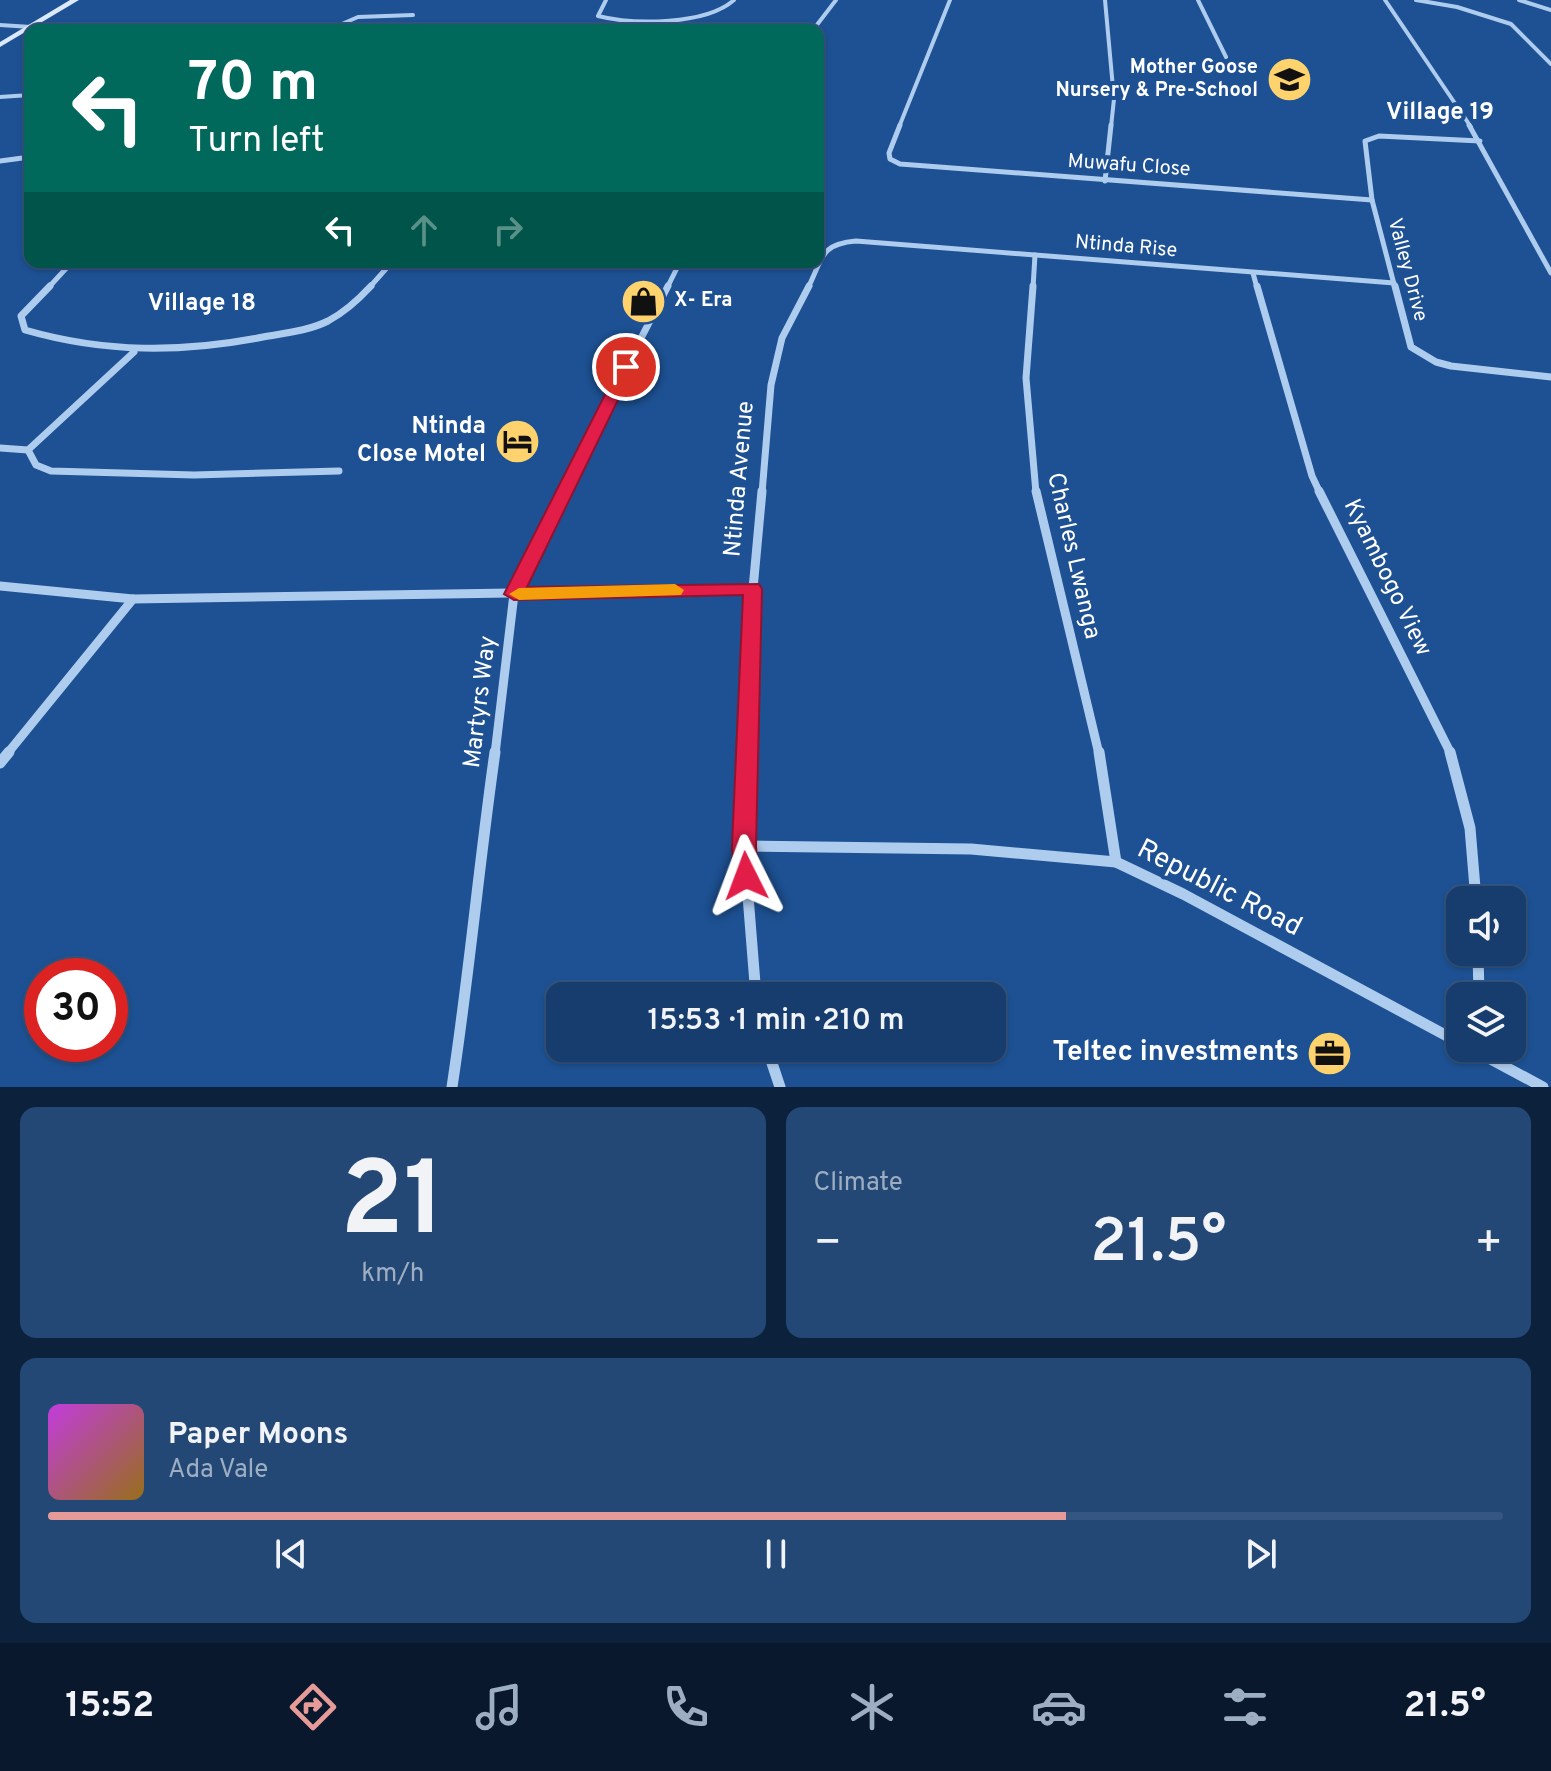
<!DOCTYPE html>
<html lang="en">
<head>
<meta charset="utf-8">
<style>
	:root { --surface:#163d6e; --page:#234876; --text:#f1f3f6; --muted:#9eaec2; --line:#355681; --accent:#e69b98 }
	body { margin:0; font-family:Overpass,sans-serif; background:var(--page); color:var(--text); height:100vh; display:flex; flex-direction:column; font-size:30px; white-space:nowrap }
	* { box-sizing:border-box; margin:0 }
	p { font-size:26px; color:var(--muted) }
	.icon { flex:none; width:44px; height:44px; fill:none; stroke:currentColor; stroke-width:2; stroke-linecap:round; stroke-linejoin:round }
	.map { position:relative; height:1087px; overflow:hidden }
	.drawer { display:flex; flex-direction:column; gap:20px; padding:20px; background:#0c223c; flex:1 }
	.drawer>* { flex:none }
	.banner { position:absolute; left:24px; top:24px; width:800px; height:244px; border-radius:16px; box-shadow:0 2px 6px #0004,0 0 0 2px var(--line); background:#00695c; color:#fff; overflow:hidden }
	.fabs { position:absolute; left:1446px; top:886px; display:grid; gap:16px }
	.fabs a { display:grid; place-items:center; width:80px; height:80px; border-radius:16px; background:var(--surface); box-shadow:0 2px 6px #0004,0 0 0 2px var(--line); font-size:40px }
	.speed { position:absolute; left:24px; top:958px; display:flex; gap:16px; font-size:40px; font-weight:700; text-align:center }
	.speed>* { display:grid; place-content:center; width:104px; height:104px; border-radius:50%; background:var(--surface); box-shadow:0 2px 6px #0004,0 0 0 2px var(--line); line-height:1 }
	.speed .limit { border:12px solid #d22; background:#fff; color:#111 }
	.pin { position:absolute; display:grid; place-items:center; width:68px; height:68px; color:#fff; margin:-34px; border:4px solid #fff; border-radius:50%; box-shadow:0 2px 8px #0007 }
	.me { position:absolute; width:88px; margin:-44px; rotate:357deg; stroke-linejoin:round; filter:drop-shadow(0 0 6px #0008) }
	.turn { display:flex; align-items:center; gap:28px; height:168px; padding:0 32px; font-size:36px }
	.turn .icon { width:104px; height:104px; stroke-width:2.5 }
	.turn b { display:block; font-size:56px; line-height:68px }
	.lanes { display:flex; align-items:center; height:76px; padding:0 32px; background:#0003; justify-content:center; gap:40px; direction:ltr }
	.lanes .off { opacity:.35 }
	.big { font-size:60px; font-weight:600; line-height:1.1 }
	.drawer .tile { flex:1; display:flex; flex-direction:column; justify-content:center; gap:12px; min-width:0; padding:0 28px; border-radius:16px; background:var(--page) }
	.drawer .dial { align-items:center; gap:0 }
	.dial b { font-size:104px; line-height:1 }
	.song { display:flex; align-items:center; gap:24px }
	.cover { width:96px; height:96px; border-radius:12px; background:linear-gradient(135deg,hsl(290 70% 55%),hsl(40 70% 35%)) }
	.played { height:8px; border-radius:4px; background:linear-gradient(90deg,var(--accent) 70%,var(--line) 70%) }
	.keys { display:flex; justify-content:space-around; direction:ltr }
	.heat { display:flex; justify-content:space-between; align-items:center; font-size:44px; direction:ltr }
	.drawer .tiles { flex:1; display:grid; gap:20px; grid-template-columns:1fr 1fr }
	.tile:last-child { grid-column:span 2 }
	.trip { position:absolute; left:546px; top:982px; width:460px; height:80px; border-radius:16px; background:var(--surface); box-shadow:0 2px 6px #0004,0 0 0 2px var(--line); font-weight:600; line-height:80px; text-align:center }
	.dock { display:flex; height:128px; justify-content:space-around; align-items:center; background:#09182c; color:var(--muted) }
	.dock .icon { width:56px; height:56px }
	.dock .active { color:var(--accent) }
	.dock b { font-size:36px; color:var(--text) }
	.map>svg:first-child { display:block }
	.lines { fill:none; stroke-linecap:round; stroke-linejoin:round }
	.minor-far4 { stroke:#aeccee; stroke-width:4 }
	.minor-far3 { stroke:#aeccee; stroke-width:5 }
	.minor-far2 { stroke:#aeccee; stroke-width:7 }
	.minor-far1 { stroke:#aeccee; stroke-width:9 }
	.minor { stroke:#aeccee; stroke-width:11 }
	.secondary { fill:#dbe9fa; fill-rule:evenodd }
	.route { fill:#e11d48; stroke:#92132f; stroke-width:2 }
	.slow { fill:#f59e0b }
	.labels { text-anchor:middle; dominant-baseline:central; stroke-width:8; stroke-linejoin:round; paint-order:stroke }
	.far-poi-label { font-size:20px; font-weight:bold; fill:#fff; stroke:#1d5193; text-anchor:end }
	.far-street-label { font-size:20px; fill:#fff; stroke:#1d5193 }
	.far-quarter-label { font-size:24px; font-weight:bold; fill:#fff; stroke:#1d5193 }
	.poi-label { font-size:24px; font-weight:bold; fill:#fff; stroke:#1d5193; text-anchor:end }
	.street-label { font-size:24px; fill:#fff; stroke:#1d5193 }
	.near-street-label { font-size:28px; fill:#fff; stroke:#1d5193 }
	.near-poi-label { font-size:28px; font-weight:bold; fill:#fff; stroke:#1d5193; text-anchor:end }
</style>
</head>
<body>
<div class="map">
<svg width="1551" height="1087" viewBox="0 0 1551 1087">
	<rect width="100%" height="100%" fill="#1d5193"/>
	<g class="lines">
		<g class="minor-far4">
			<path d="M 606,0 L 598,16 C 634,25 706,25 734,0"/>
			<polyline points="1105,0 1114,99 1111,127"/>
			<polyline points="1198,0 1226,57"/>
			<polyline points="1385,0 1471,127"/>
			<polyline points="1416,0 1457,7 1511,24 1551,64"/>
			<polyline points="1519,0 1551,10"/>
			<polyline points="0,25 31,27"/>
			<polyline points="328,30 358,17 413,15"/>
			<polyline points="813,30 836,0"/>
			<polyline points="0,97 30,95"/>
			<polyline points="899,127 950,0"/>
		</g>
		<g class="minor-far3">
			<polyline points="900,125 889,153 890,159 900,164 1372,200"/>
			<polyline points="1469,125 1551,273"/>
			<polyline points="0,161 30,157"/>
			<polyline points="1105,181 1111,125"/>
			<polyline points="1253,273 1257,288"/>
			<polyline points="48,288 72,262"/>
			<polyline points="369,288 392,262"/>
			<polyline points="667,288 680,262"/>
			<path d="M 808,288 C 823,258 820,244 856,241 L 1394,283"/>
			<polyline points="1033,288 1035,255"/>
			<polyline points="1395,288 1372,200 1365,141 1379,136 1480,141"/>
		</g>
		<g class="minor-far2">
			<path d="M 50,286 L 21,316 L 25,330 C 105,353 181,353 263,337 C 285,333 308,331 328,321 C 345,312 359,299 371,286"/>
			<polyline points="1033,286 1026,378 1036,493"/>
			<polyline points="1257,286 1312,476 1320,493"/>
			<polyline points="1395,286 1411,347 1436,362 1451,366 1551,377"/>
			<polyline points="0,448 28,450 134,352"/>
			<polyline points="28,450 36,465 51,471 194,475 339,471"/>
			<polyline points="561,493 668,286"/>
			<polyline points="762,493 771,385 782,338 809,286"/>
		</g>
		<g class="minor-far1">
			<polyline points="1036,491 1099,754"/>
			<polyline points="1319,491 1451,754"/>
			<polyline points="0,586 133,599 753,589"/>
			<polyline points="7,754 133,599"/>
			<polyline points="495,754 514,594 562,491"/>
			<polyline points="747,754 753,589 762,491"/>
		</g>
		<g class="minor">
			<polyline points="747,752 744,846 756,996"/>
			<polyline points="1099,752 1116,862"/>
			<polyline points="1450,752 1470,828 1476,900"/>
			<polyline points="0,763 9,752"/>
			<polyline points="744,846 971,849 1116,862 1183,894 1460,1043"/>
			<polyline points="1478,952 1479,996"/>
			<polyline points="767,1048 780,1087"/>
			<polyline points="1470,1048 1543,1087"/>
			<path d="M 452,1087 C 469,976 479,864 495,752"/>
		</g>
		<polygon class="secondary" points="70,0 79,0 0,47 0,42"/>
	</g>
	<polygon class="route" points="626,362 634,367 527,587 759,584 762,589 756,846 758,876 755,883 746,886 738,883 734,876 732,846 743,595 514,600 504,594 619,367"/>
	<polygon class="slow" points="675,584 684,590 681,595 519,600 509,594 519,588"/>
	<defs>
		<symbol id="school-disc" viewBox="-11 -11 22 22"><circle r="9.5" fill="#fed26c" stroke="#1d5193"/><path d="M0-5L7-2L0 1L-7-2ZM-4 1L0 2.5L4 1V4Q0 6-4 4Z" fill="#111"/></symbol>
		<symbol id="shop-disc" viewBox="-11 -11 22 22"><circle r="9.5" fill="#fed26c" stroke="#1d5193"/><path d="M-5-2.5h2.3a2.7 3.5 0 0 1 5.4 0H5L5.5 6h-11ZM-1.5-2.5h3a1.5 2.3 0 0 0-3 0Z" fill="#111"/></symbol>
		<symbol id="hotel-disc" viewBox="-11 -11 22 22"><circle r="9.5" fill="#fed26c" stroke="#1d5193"/><path d="M-6-4.5h1.5V1H6V5H4.5V3h-9V5H-6ZM-4 0a1.8 1.8 0 1 1 3.6 0ZM.5 0V-2.5h3Q6-2.5 6 0Z" fill="#111"/></symbol>
		<symbol id="office-disc" viewBox="-11 -11 22 22"><circle r="9.5" fill="#fed26c" stroke="#1d5193"/><path d="M-6-3h4V-5.5h4V-3h4V5H-6ZM-1-4.5V-3h2v-1.5ZM-6 0V1H6V0Z" fill="#111"/></symbol>
	</defs>
	<g fill-rule="evenodd">
		<use href="#school-disc" x="1264" y="54" width="51" height="51"/>
		<use href="#shop-disc" x="618" y="276" width="51" height="51"/>
		<use href="#hotel-disc" x="492" y="416" width="51" height="51"/>
		<use href="#office-disc" x="1304" y="1028" width="51" height="51"/>
	</g>
	<g class="labels">
		<g class="far-poi-label">
			<text x="1258" y="68">Mother Goose<tspan x="1258" dy="23">Nursery &amp; Pre-School</tspan></text>
			<text x="674" y="301" text-anchor="start">X- Era</text>
		</g>
		<g class="far-street-label">
			<text transform="translate(1129 166) rotate(4)">Muwafu Close</text>
			<text transform="translate(1126 247) rotate(5)">Ntinda Rise</text>
			<text transform="translate(1407 270) rotate(75)">Valley Drive</text>
		</g>
		<g class="far-quarter-label">
			<text x="1440" y="113">Village 19</text>
			<text x="202" y="304">Village 18</text>
		</g>
		<g class="poi-label">
			<text x="486" y="427">Ntinda<tspan x="486" dy="28">Close Motel</tspan></text>
		</g>
		<g class="street-label">
			<text transform="translate(740 479) rotate(-85)">Ntinda Avenue</text>
			<text transform="translate(1073 556) rotate(77)">Charles Lwanga</text>
			<text transform="translate(1387 578) rotate(64)">Kyambogo View</text>
			<text transform="translate(481 702) rotate(-83)">Martyrs Way</text>
		</g>
		<g class="near-street-label">
			<text transform="translate(1219 889) rotate(27)">Republic Road</text>
		</g>
		<g class="near-poi-label">
			<text x="1299" y="1053">Teltec investments</text>
		</g>
	</g>
</svg>
<div class="fabs">
<a><svg class="icon" aria-label="sound" viewBox="0 0 24 24"><path d="M4 9h4l5-4v14l-5-4H4zM17 9q2 3 0 6"/></svg></a>
<a><svg class="icon" aria-label="layers" viewBox="0 0 24 24"><path d="M12 4l9 5-9 5-9-5zM3 14l9 5 9-5"/></svg></a>
</div>
<div class="speed"><div class="limit">30</div></div>
<div class="pin" style="left:626px;top:367px;background:#d93025"><svg class="icon" aria-label="arrive" viewBox="0 0 24 24"><path d="M6 21V4h12l-3 4 3 4H6"/></svg></div>
<svg class="me" style="left:746px;top:876px" viewBox="-20 -20 40 40"><path d="M0-17L14 15 0 8-14 15z" fill="#e11d48" stroke="#fff" stroke-width="4"/></svg>
<div class="trip">15:53 · 1 min · 210 m</div>
<div class="banner">
<div class="turn"><svg class="icon" aria-label="left" viewBox="0 0 24 24"><path d="M17 20v-9H6M10 6l-5 5 5 5"/></svg><div><b>70 m</b>Turn left</div></div>
<div class="lanes"><svg class="icon" aria-label="left" viewBox="0 0 24 24"><path d="M17 20v-9H6M10 6l-5 5 5 5"/></svg><svg class="icon off" aria-label="ahead" viewBox="0 0 24 24"><path d="M12 20V5M6 11l6-6 6 6"/></svg><svg class="icon off" aria-label="right" viewBox="0 0 24 24"><path d="M7 20v-9h11M14 6l5 5-5 5"/></svg></div>
</div>
</div>
<section class="drawer">
<div class="tiles">
<div class="tile dial"><b>21</b><p>km/h</p></div>
<div class="tile"><p>Climate</p>
<div class="heat"><a>−</a><b class="big">21.5°</b><a>+</a></div>
</div>
<div class="tile">
<div class="song"><i class="cover"></i><div><b>Paper Moons</b><p>Ada Vale</p></div></div>
<div class="played"></div>
<div class="keys"><svg class="icon" aria-label="previous" viewBox="0 0 24 24"><path d="M18 5L8 12l10 7zM5 5v14"/></svg><svg class="icon" aria-label="pause" viewBox="0 0 24 24"><path d="M8 5v14M16 5v14"/></svg><svg class="icon" aria-label="next" viewBox="0 0 24 24"><path d="M6 5l10 7-10 7zM19 5v14"/></svg></div>
</div>
</div>
</section>
<nav class="dock">
<b>15:52</b>
<svg class="icon active" aria-label="directions" viewBox="0 0 24 24"><path d="M12 3l9 9-9 9-9-9zM9 14v-3h6M13 9l2 2-2 2"/></svg>
<svg class="icon" aria-label="music" viewBox="0 0 24 24"><path d="M9 18V5l10-2v13"/><circle cx="6" cy="18" r="3"/><circle cx="16" cy="16" r="3"/></svg>
<svg class="icon" aria-label="phone" viewBox="0 0 24 24"><path d="M5 4h4l2 5-3 2q2 4 5 5l2-3 5 2v4C11 20 4 13 5 4z"/></svg>
<svg class="icon" aria-label="climate" viewBox="0 0 24 24"><path d="M12 3v18M4 7l16 10M4 17L20 7"/></svg>
<svg class="icon" aria-label="car" viewBox="0 0 24 24"><path d="M5 17H2v-5l4-1 3-4h7l3 4 3 1v5h-3M9 17h6M6 11h13"/><circle cx="7" cy="17" r="2"/><circle cx="17" cy="17" r="2"/></svg>
<svg class="icon" aria-label="filters" viewBox="0 0 24 24"><path d="M4 7h16M4 17h16"/><circle cx="9" cy="7" r="2"/><circle cx="15" cy="17" r="2"/></svg>
<b>21.5°</b>
</nav>
</body>
</html>
